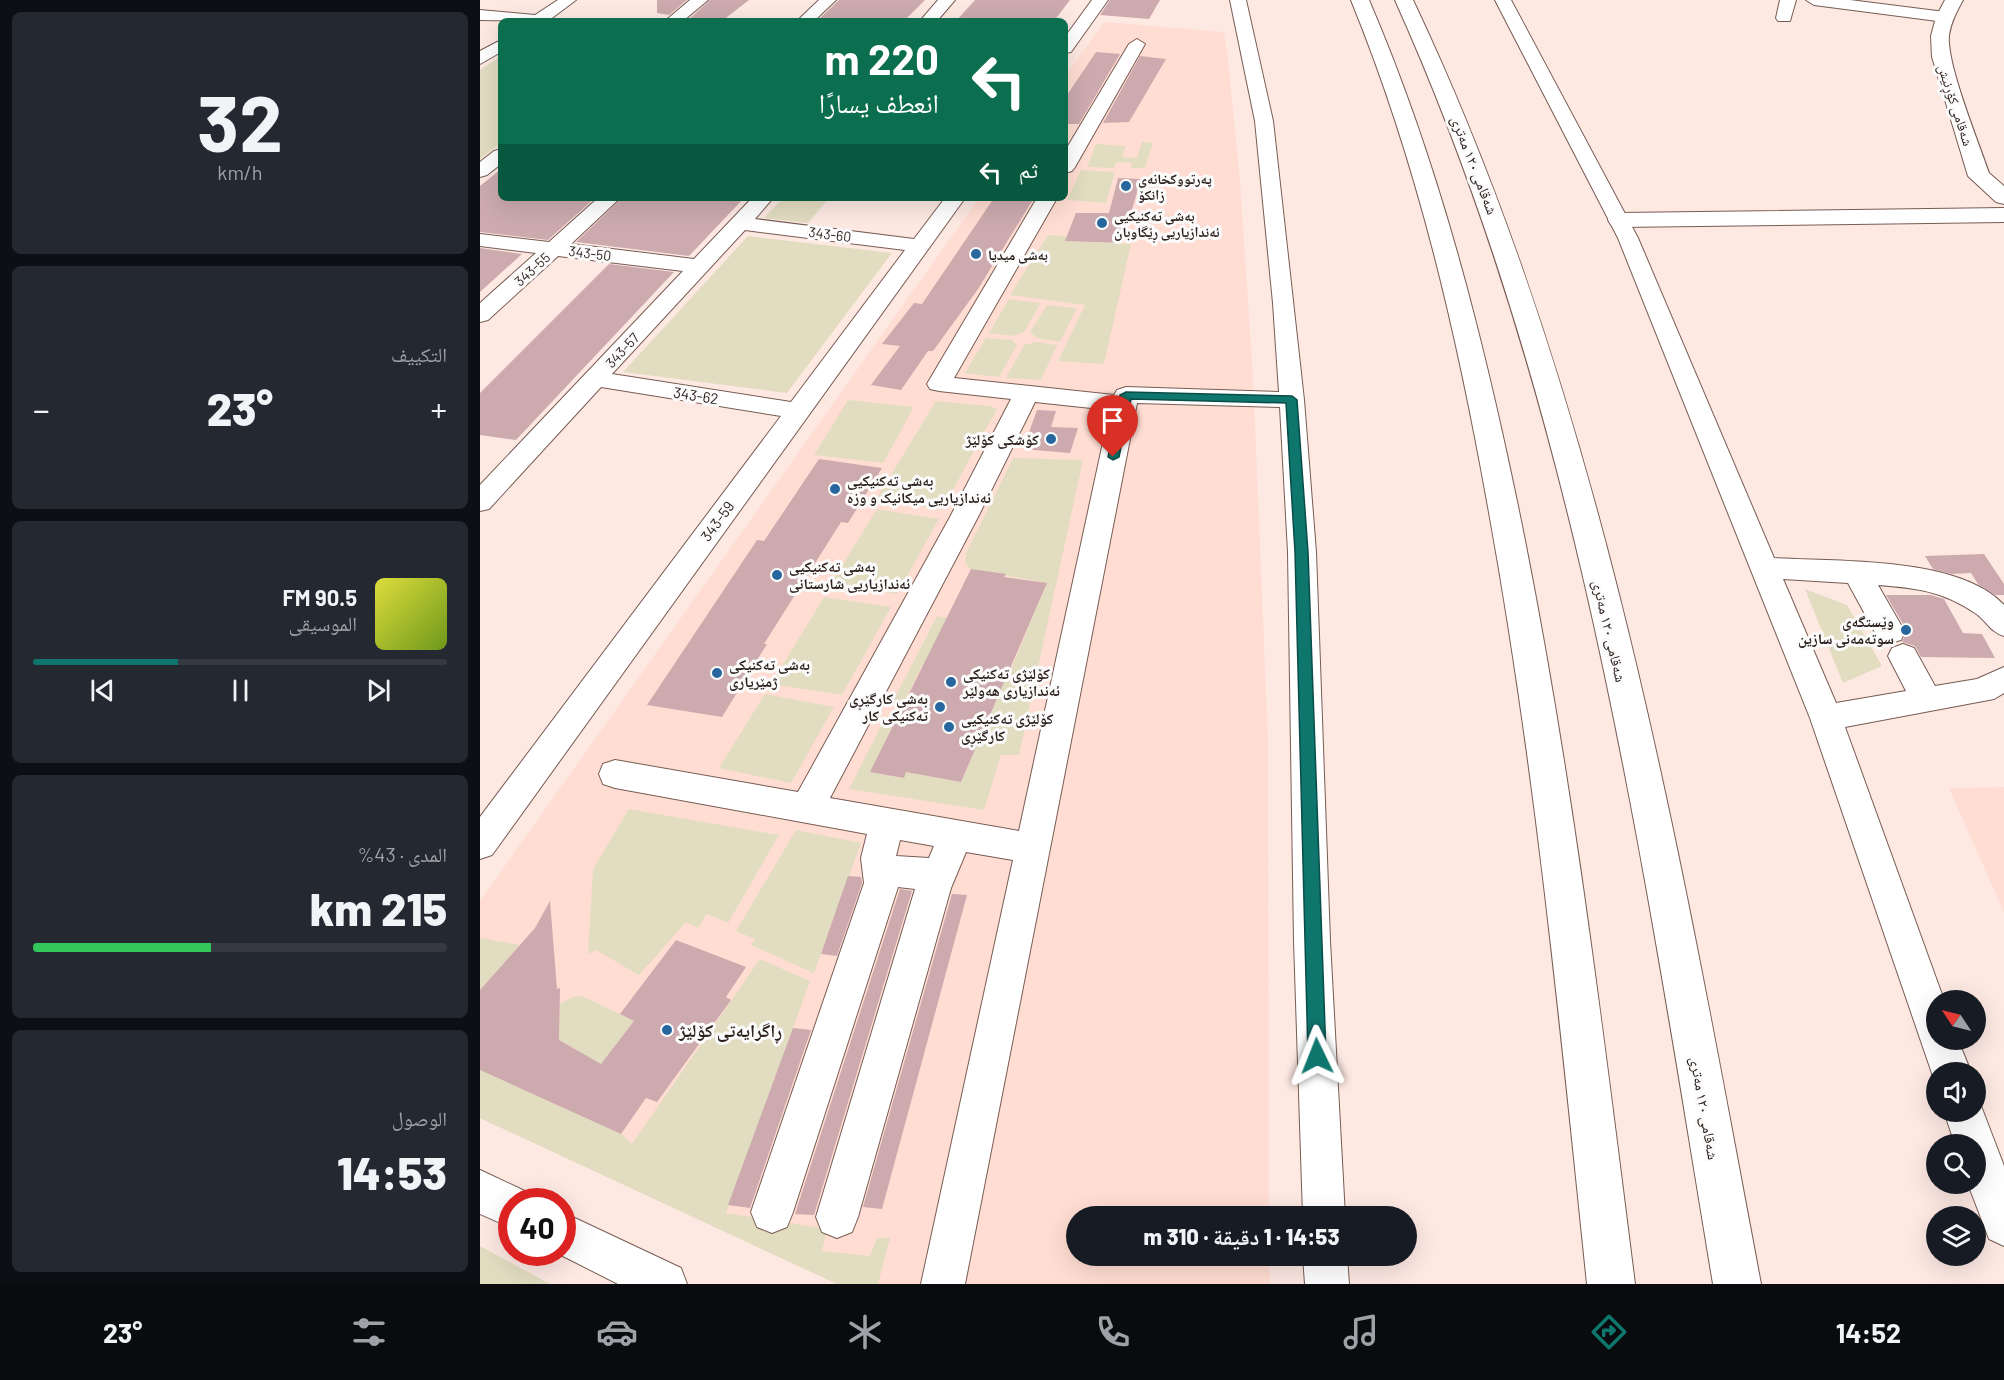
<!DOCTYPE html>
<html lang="ar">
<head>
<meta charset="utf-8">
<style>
	:root { --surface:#171b24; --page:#242831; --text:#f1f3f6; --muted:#9ea1a6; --line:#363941; --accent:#0f766e }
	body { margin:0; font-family:Barlow,"Noto Naskh Arabic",sans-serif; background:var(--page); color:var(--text); direction:rtl; height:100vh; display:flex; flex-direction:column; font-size:22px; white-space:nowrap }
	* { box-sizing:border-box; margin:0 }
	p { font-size:20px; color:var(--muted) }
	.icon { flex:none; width:33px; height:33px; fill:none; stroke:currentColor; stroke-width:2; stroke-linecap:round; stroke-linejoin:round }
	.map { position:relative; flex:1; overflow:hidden; direction:ltr }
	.panel { display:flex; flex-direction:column; gap:12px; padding:12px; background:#0d0f14; width:480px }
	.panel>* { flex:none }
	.banner { position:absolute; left:18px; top:18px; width:570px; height:183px; border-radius:9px; box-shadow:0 6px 24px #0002; direction:rtl; background:#0b6e4f; color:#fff; overflow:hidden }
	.needle { width:39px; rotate:305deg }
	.tools { position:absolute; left:1446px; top:990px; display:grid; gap:12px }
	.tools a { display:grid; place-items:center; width:60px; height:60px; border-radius:50%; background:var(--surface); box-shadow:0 6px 24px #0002; font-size:30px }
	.speed { position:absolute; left:18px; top:1188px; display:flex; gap:12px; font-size:30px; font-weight:700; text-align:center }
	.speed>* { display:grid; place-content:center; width:78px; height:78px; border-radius:50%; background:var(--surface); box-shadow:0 6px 24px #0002; line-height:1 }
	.speed .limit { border:9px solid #d22; background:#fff; color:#111 }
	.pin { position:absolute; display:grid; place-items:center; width:51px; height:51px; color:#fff; margin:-62px -26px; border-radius:50% 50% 50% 0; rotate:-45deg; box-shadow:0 0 6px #0007 }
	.pin .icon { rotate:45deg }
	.me { position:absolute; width:66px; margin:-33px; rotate:358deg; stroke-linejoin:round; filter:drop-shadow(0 0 4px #0008) }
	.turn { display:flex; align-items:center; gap:21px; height:126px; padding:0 30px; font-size:27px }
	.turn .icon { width:78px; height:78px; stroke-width:2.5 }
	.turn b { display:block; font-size:42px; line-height:51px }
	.then { display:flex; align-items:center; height:57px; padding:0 30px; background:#0003; gap:12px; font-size:22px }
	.big { font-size:45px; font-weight:800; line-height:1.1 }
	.panel .tile { flex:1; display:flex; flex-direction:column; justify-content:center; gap:9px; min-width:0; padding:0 21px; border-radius:9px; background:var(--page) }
	.panel .dial { align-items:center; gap:0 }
	.dial b { font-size:78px; line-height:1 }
	.song { display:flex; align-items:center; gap:18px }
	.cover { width:72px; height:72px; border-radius:9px; background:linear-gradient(135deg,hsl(60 70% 55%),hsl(80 70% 35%)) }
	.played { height:6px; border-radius:3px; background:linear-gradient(90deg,var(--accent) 35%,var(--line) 35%) }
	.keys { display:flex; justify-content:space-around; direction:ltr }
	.heat { display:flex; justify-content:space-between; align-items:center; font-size:33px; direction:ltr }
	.charge { height:9px; border-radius:4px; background:linear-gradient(90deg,#34c759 43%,var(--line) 0) }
	.trip { position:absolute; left:586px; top:1206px; width:351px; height:60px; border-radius:30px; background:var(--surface); box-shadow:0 6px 24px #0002; font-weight:800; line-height:60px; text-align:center; direction:rtl }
	.menu { display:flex; height:96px; justify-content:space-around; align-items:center; background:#090b0e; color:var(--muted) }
	.menu .icon { width:42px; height:42px }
	.menu .active { color:var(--accent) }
	.menu b { font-size:27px; color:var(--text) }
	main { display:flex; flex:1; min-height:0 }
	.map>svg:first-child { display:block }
	.built { fill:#ffddd2 }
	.green { fill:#e2ddc1 }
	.building { fill:#ccaaae }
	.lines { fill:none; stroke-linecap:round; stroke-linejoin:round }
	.minor-casing { stroke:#785c53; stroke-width:2 }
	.major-casing { stroke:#785c53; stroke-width:2 }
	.highway-casing { stroke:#785c53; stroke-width:2 }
	.minor { fill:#fff; fill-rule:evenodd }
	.major { fill:#fff; fill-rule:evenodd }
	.highway { fill:#fff; fill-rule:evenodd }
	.route { fill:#0f766e; stroke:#0a4d48; stroke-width:1.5 }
	.poi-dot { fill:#27679d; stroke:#fbfbfb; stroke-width:2 }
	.labels { text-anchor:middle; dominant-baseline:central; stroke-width:6; stroke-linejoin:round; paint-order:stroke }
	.far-street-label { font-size:14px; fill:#2b1f1c; stroke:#fbfbfb }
	.far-poi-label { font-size:14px; font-weight:bold; fill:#2b1f1c; stroke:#fbfbfb; text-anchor:start }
	.street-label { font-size:15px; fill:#2b1f1c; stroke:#fbfbfb }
	.poi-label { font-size:15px; font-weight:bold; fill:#2b1f1c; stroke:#fbfbfb; text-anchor:start }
	.near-poi-label { font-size:18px; font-weight:bold; fill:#2b1f1c; stroke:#fbfbfb; text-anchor:start }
</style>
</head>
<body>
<main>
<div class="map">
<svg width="1524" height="1284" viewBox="0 0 1524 1284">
	<rect width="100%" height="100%" fill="#fde8e2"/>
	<g class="built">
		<polygon points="624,22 744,32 748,59 760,182 773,378 788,743 789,1216 597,1216 597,1256 790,1256 790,1284 357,1284 0,1118 0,901 499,198 585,198 585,77"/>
		<polygon points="1524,787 1524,912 1469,788"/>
	</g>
	<g class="green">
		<polygon points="21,56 21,143 0,159 0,70"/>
		<polygon points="662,142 673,143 665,168 651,168 652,163 637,162 634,168 607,167 616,144 646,146 642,157 657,158"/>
		<polygon points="601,170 635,172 626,203 587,200"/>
		<polygon points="303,198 349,198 328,223 284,218"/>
		<polygon points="568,235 587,236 586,241 651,244 624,364 578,361 605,305 530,295"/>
		<polygon points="268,236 412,253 307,393 143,372"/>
		<polygon points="529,299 561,303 544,332 532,336 509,333"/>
		<polygon points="567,305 597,308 580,342 557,338 550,332"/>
		<polygon points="506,338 532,340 537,345 519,377 485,373"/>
		<polygon points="556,342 577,345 561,380 526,378 544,345"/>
		<polygon points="368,400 434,407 403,463 334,455"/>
		<polygon points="456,401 509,406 517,409 462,510 397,498"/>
		<polygon points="533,458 603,460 539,755 521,755 504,810 369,789 406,716 416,718 391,772 423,778 426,772 481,782 523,682 479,671 442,665 423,705 412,703 457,616 467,618 480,661 531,669 567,583 491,569 485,563 486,553"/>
		<polygon points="397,509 459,519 417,594 351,583"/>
		<polygon points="1325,589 1367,605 1402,666 1363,683"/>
		<polygon points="344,597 411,607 362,695 291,684"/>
		<polygon points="285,694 354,707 311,783 239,768"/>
		<polygon points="149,809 299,835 248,923 227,914 218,928 206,922 159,975 116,950 108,954 113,869"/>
		<polygon points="316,830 381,843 334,973 271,945 275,939 256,931"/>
		<polygon points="0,938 40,945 0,990"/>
		<polygon points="280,959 330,981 246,1213 347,1229 342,1251 390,1256 397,1238 410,1238 398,1284 357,1284 0,1118 0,1070 141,1134 152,1144"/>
		<polygon points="102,996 154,1021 121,1064 79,1040 80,1004 92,997"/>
		<polygon points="0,1246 70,1284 0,1284"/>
	</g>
	<g class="building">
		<polygon points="177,0 207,0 189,15 177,13"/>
		<polygon points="230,0 269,0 242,21 207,21"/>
		<polygon points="359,0 445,0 424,21 337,21"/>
		<polygon points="495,0 590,0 574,21 476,21"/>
		<polygon points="630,0 680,0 669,19 620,15"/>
		<polygon points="616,52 640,54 599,124 585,124 585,98"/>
		<polygon points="660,56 686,59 649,122 623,123"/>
		<polygon points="21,169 21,198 115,198 68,240 0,232 0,186"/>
		<polygon points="638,178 661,179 642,243 585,241 596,213 629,213"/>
		<polygon points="142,198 264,198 209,256 96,242"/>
		<polygon points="514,198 554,198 498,289 453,351 448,351 421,390 391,385 420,346 402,344 434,303 442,304"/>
		<polygon points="0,248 42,254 0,292"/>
		<polygon points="129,264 194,272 36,440 0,435 0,393"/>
		<polygon points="557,410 576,411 571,427 598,428 590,453 543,449"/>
		<polygon points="339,459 402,468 368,523 361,522 284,644 287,644 242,717 167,705 277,540 284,541"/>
		<polygon points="1504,554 1524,584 1524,595 1515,595 1498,584 1491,573 1472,574 1453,569 1445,556"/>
		<polygon points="491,569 526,574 524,577 567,583 481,782 426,772 424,778 390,772"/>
		<polygon points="1406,595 1451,595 1464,599 1483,633 1502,634 1515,658 1441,657 1435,646 1422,642 1427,631"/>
		<polygon points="368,876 381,877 382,883 357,956 341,954"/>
		<polygon points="420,889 432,891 334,1215 315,1214"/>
		<polygon points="472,894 487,895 402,1209 383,1207"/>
		<polygon points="70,901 77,989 80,988 79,1040 121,1064 154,1021 140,1014 196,940 266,967 246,997 251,1000 177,1102 166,1098 141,1134 0,1070 0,990 55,928"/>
		<polygon points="313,1028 331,1030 270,1208 248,1205"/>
	</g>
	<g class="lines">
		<defs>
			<g id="minor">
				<polygon points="78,0 96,0 72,18 74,21 0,20 0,10 55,15"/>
				<polygon points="210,0 228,0 203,21 185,21"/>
				<polygon points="339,0 356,0 334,21 317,21"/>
				<polygon points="458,0 475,0 457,21 440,21"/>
				<polygon points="612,0 628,0 591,52 585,53 585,37"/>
				<path d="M 750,0 L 766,0 L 793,121 L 824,400 L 836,552 L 850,941 L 865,1216 L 823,1216 L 814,941 L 808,552 L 800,407 L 657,403 L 485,1284 L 441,1284 L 533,860 L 486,852 L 471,888 L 378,1217 L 372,1232 L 357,1238 L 342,1232 L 336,1217 L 435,889 L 418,887 L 313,1212 L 307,1227 L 292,1233 L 277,1227 L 271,1212 L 384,883 L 381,858 L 387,834 L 135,788 L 123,784 L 119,774 L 123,764 L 135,760 L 318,792 L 470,517 L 531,399 L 459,391 L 450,389 L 447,384 L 557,198 L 577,198 L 474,378 L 634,395 L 637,390 L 646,387 L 799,392 L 793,303 L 775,121 ZM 555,402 L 630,410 L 539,831 L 350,798 L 498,517 ZM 420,840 L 454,846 L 449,858 L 416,856 Z"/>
				<path d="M 1015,0 L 1031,0 L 1158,238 L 1294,558 C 1357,562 1479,556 1524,605 L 1524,636 C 1510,632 1507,621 1495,613 C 1462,591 1437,588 1398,585 L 1425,632 L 1421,640 L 1410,643 L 1399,640 L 1368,583 L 1303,579 L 1356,703 L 1426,691 L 1408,656 L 1412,648 L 1423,644 L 1434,648 L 1455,686 L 1497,679 L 1524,667 L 1524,693 L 1514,699 L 1365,727 L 1464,1000 L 1456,1000 L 1456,1040 L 1478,1040 L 1491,1072 L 1456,1072 L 1456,1085 L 1330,718 L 1138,238 Z"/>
				<polygon points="1300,0 1316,0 1310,21 1298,21 1296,18"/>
				<polygon points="1326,0 1370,0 1465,12 1473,17 1465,22 1334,5"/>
				<polygon points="657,39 665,44 595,167 592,171 585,173 585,151 649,44"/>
				<polygon points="21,40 21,52 0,64 0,51"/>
				<polygon points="21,149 21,164 7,175 0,177 0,162 14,151"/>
				<path d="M 118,198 L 140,198 L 91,244 L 214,259 L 272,198 L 293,198 L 275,219 L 434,239 L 465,198 L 485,198 L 12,855 L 0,859 L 0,817 L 301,416 L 121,387 L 9,509 L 0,511 L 0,485 L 203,271 L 78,256 L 8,320 L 0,322 L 0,303 L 56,253 L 0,246 L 0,234 L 69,242 ZM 265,230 L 425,250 L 311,402 L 132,374 Z"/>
				<polygon points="1496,1096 1498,1098 1524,1166 1524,1246 1509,1239 1488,1184 1496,1184 1496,1144 1475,1144 1464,1112 1496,1112"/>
				<polygon points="0,1170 47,1192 51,1202 32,1202 32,1228 0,1214"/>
				<polygon points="82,1212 201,1268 207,1284 138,1284 75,1252 82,1252"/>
				<polygon points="823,1256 867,1256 869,1284 825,1284"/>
			</g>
			<g id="major">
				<path d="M 1465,0 L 1483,0 C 1477,11 1471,22 1469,35 C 1466,63 1499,143 1509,173 L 1524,186 L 1524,204 L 1516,202 L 1488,176 L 1452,57 L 1451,36 L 1456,17 Z"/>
				<polygon points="1524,208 1524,222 1139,227 1131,225 1128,220 1131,215 1139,213"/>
			</g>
			<g id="highway">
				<path d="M 871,0 L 889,0 C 959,163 1002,333 1038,506 C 1091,763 1122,1024 1155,1284 L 1107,1284 C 1080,1024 1055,764 1008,507 C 977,334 938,164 871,0 Z"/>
				<path d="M 915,0 L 933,0 C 1124,403 1199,849 1281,1284 L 1233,1284 C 1161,850 1097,404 915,0 Z"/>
			</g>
		</defs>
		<use href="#minor" class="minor-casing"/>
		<use href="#major" class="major-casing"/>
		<use href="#highway" class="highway-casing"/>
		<use href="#minor" class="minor"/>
		<use href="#major" class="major"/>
		<use href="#highway" class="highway"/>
	</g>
	<polygon class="route" points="646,392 812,396 817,400 828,552 846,1056 843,1062 837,1064 830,1062 828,1056 815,552 806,403 651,399 639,457 633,460 628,457 640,395"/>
	<g class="poi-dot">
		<circle cx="646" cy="186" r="6"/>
		<circle cx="622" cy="223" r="6"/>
		<circle cx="496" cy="254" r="6"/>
		<circle cx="571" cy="439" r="6"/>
		<circle cx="355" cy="489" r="6"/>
		<circle cx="297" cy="575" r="6"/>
		<circle cx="1426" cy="630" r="6"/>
		<circle cx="237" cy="673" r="6"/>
		<circle cx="471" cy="682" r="6"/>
		<circle cx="460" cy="707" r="6"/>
		<circle cx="469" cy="727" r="6"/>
		<circle cx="187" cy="1030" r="6"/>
	</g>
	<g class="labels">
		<g class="far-street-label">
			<text transform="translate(1476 105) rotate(72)">شەقامی کۆڕنیش</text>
			<text transform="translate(350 234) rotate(7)">343-60</text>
			<text transform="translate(110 253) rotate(7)">343-50</text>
			<text transform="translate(52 269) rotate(-42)">343-55</text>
			<text transform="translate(142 350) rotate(-47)">343-57</text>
		</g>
		<g class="far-poi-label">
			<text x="658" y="178">پەرتووکخانەی<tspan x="658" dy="16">زانکۆ</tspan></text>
			<text x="634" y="215">بەشی تەکنیکیی<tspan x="634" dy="16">ئەندازیاریی ڕێگاوبان</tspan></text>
			<text x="508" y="254">بەشی میدیا</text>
		</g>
		<g class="street-label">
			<text transform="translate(995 165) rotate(69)">شەقامی ١٢٠ مەتری</text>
			<text transform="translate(216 395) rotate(9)">343-62</text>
			<text transform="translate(237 521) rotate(-54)">343-59</text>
			<text transform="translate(1130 631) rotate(77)">شەقامی ١٢٠ مەتری</text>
			<text transform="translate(1225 1108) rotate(80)">شەقامی ١٢٠ مەتری</text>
		</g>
		<g class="poi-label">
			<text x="559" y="439" text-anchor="end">کۆشکی کۆلێژ</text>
			<text x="367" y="480">بەشی تەکنیکیی<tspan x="367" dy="17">ئەندازیاریی میکانیک و وزە</tspan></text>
			<text x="309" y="566">بەشی تەکنیکیی<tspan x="309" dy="17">ئەندازیاریی شارستانی</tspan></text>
			<text x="1414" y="621" text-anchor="end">وێستگەی<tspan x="1414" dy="17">سوتەمەنی سازین</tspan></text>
			<text x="249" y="664">بەشی تەکنیکی<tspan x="249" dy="17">ژمێریاری</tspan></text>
			<text x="483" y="673">کۆلێژی تەکنیکی<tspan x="483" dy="17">ئەندازیاری هەولێر</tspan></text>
			<text x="448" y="698" text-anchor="end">بەشی کارگێڕی<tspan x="448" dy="17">تەکنیکی کار</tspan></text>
			<text x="481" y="718">کۆلێژی تەکنیکیی<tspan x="481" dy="17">کارگێڕی</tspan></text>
		</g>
		<g class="near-poi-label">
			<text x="199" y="1030">ڕاگرایەتی کۆلێژ</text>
		</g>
	</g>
</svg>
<div class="tools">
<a><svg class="needle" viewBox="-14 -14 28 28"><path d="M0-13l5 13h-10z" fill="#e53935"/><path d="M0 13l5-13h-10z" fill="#9ea1a6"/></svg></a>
<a><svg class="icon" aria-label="sound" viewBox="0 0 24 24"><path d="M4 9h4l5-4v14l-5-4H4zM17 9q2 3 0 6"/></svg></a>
<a><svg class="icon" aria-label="search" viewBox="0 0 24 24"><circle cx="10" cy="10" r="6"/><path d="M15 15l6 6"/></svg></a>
<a><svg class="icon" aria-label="layers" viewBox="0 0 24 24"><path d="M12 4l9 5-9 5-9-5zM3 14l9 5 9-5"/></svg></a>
</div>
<div class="speed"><div class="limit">40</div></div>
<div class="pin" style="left:633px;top:457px;background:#d93025"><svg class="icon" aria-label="arrive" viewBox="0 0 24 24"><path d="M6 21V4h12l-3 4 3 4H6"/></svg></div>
<svg class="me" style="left:837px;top:1056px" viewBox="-20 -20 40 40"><path d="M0-17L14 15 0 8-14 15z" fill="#0f766e" stroke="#fff" stroke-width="4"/></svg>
<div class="trip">14:53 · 1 دقيقة · 310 m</div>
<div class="banner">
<div class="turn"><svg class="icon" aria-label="left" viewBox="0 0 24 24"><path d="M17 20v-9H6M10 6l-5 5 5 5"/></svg><div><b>220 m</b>انعطف يسارًا</div></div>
<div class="then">ثم<svg class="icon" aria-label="left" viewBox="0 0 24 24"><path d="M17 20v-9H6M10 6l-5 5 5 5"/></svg></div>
</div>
</div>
<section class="panel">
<div class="tile dial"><b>32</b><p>km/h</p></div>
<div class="tile"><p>التكييف</p>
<div class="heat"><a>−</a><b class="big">23°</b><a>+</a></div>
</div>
<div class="tile">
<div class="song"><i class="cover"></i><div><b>90.5 FM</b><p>الموسيقى</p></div></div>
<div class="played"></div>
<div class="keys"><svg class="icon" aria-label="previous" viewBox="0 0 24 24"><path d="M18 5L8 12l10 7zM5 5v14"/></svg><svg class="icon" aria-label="pause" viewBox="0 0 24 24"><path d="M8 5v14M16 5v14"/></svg><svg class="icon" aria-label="next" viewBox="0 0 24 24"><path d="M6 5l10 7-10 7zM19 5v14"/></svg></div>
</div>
<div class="tile"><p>المدى · 43%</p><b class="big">215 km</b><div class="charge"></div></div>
<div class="tile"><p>الوصول</p><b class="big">14:53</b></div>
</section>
</main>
<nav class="menu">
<b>14:52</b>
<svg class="icon active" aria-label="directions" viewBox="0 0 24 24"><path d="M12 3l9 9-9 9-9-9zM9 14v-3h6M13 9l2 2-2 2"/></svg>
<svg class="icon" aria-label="music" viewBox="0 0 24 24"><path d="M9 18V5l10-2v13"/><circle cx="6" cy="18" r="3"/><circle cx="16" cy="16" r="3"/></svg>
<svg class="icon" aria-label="phone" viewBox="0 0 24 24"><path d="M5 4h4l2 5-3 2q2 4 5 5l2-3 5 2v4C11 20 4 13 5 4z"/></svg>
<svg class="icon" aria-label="climate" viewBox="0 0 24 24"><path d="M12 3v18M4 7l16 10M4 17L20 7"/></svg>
<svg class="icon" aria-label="car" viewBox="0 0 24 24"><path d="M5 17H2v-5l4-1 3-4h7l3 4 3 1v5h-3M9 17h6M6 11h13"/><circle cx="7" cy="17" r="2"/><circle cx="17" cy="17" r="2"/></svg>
<svg class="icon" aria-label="filters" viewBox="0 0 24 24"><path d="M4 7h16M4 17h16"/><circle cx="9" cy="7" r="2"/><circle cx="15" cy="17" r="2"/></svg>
<b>23°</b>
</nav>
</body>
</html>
